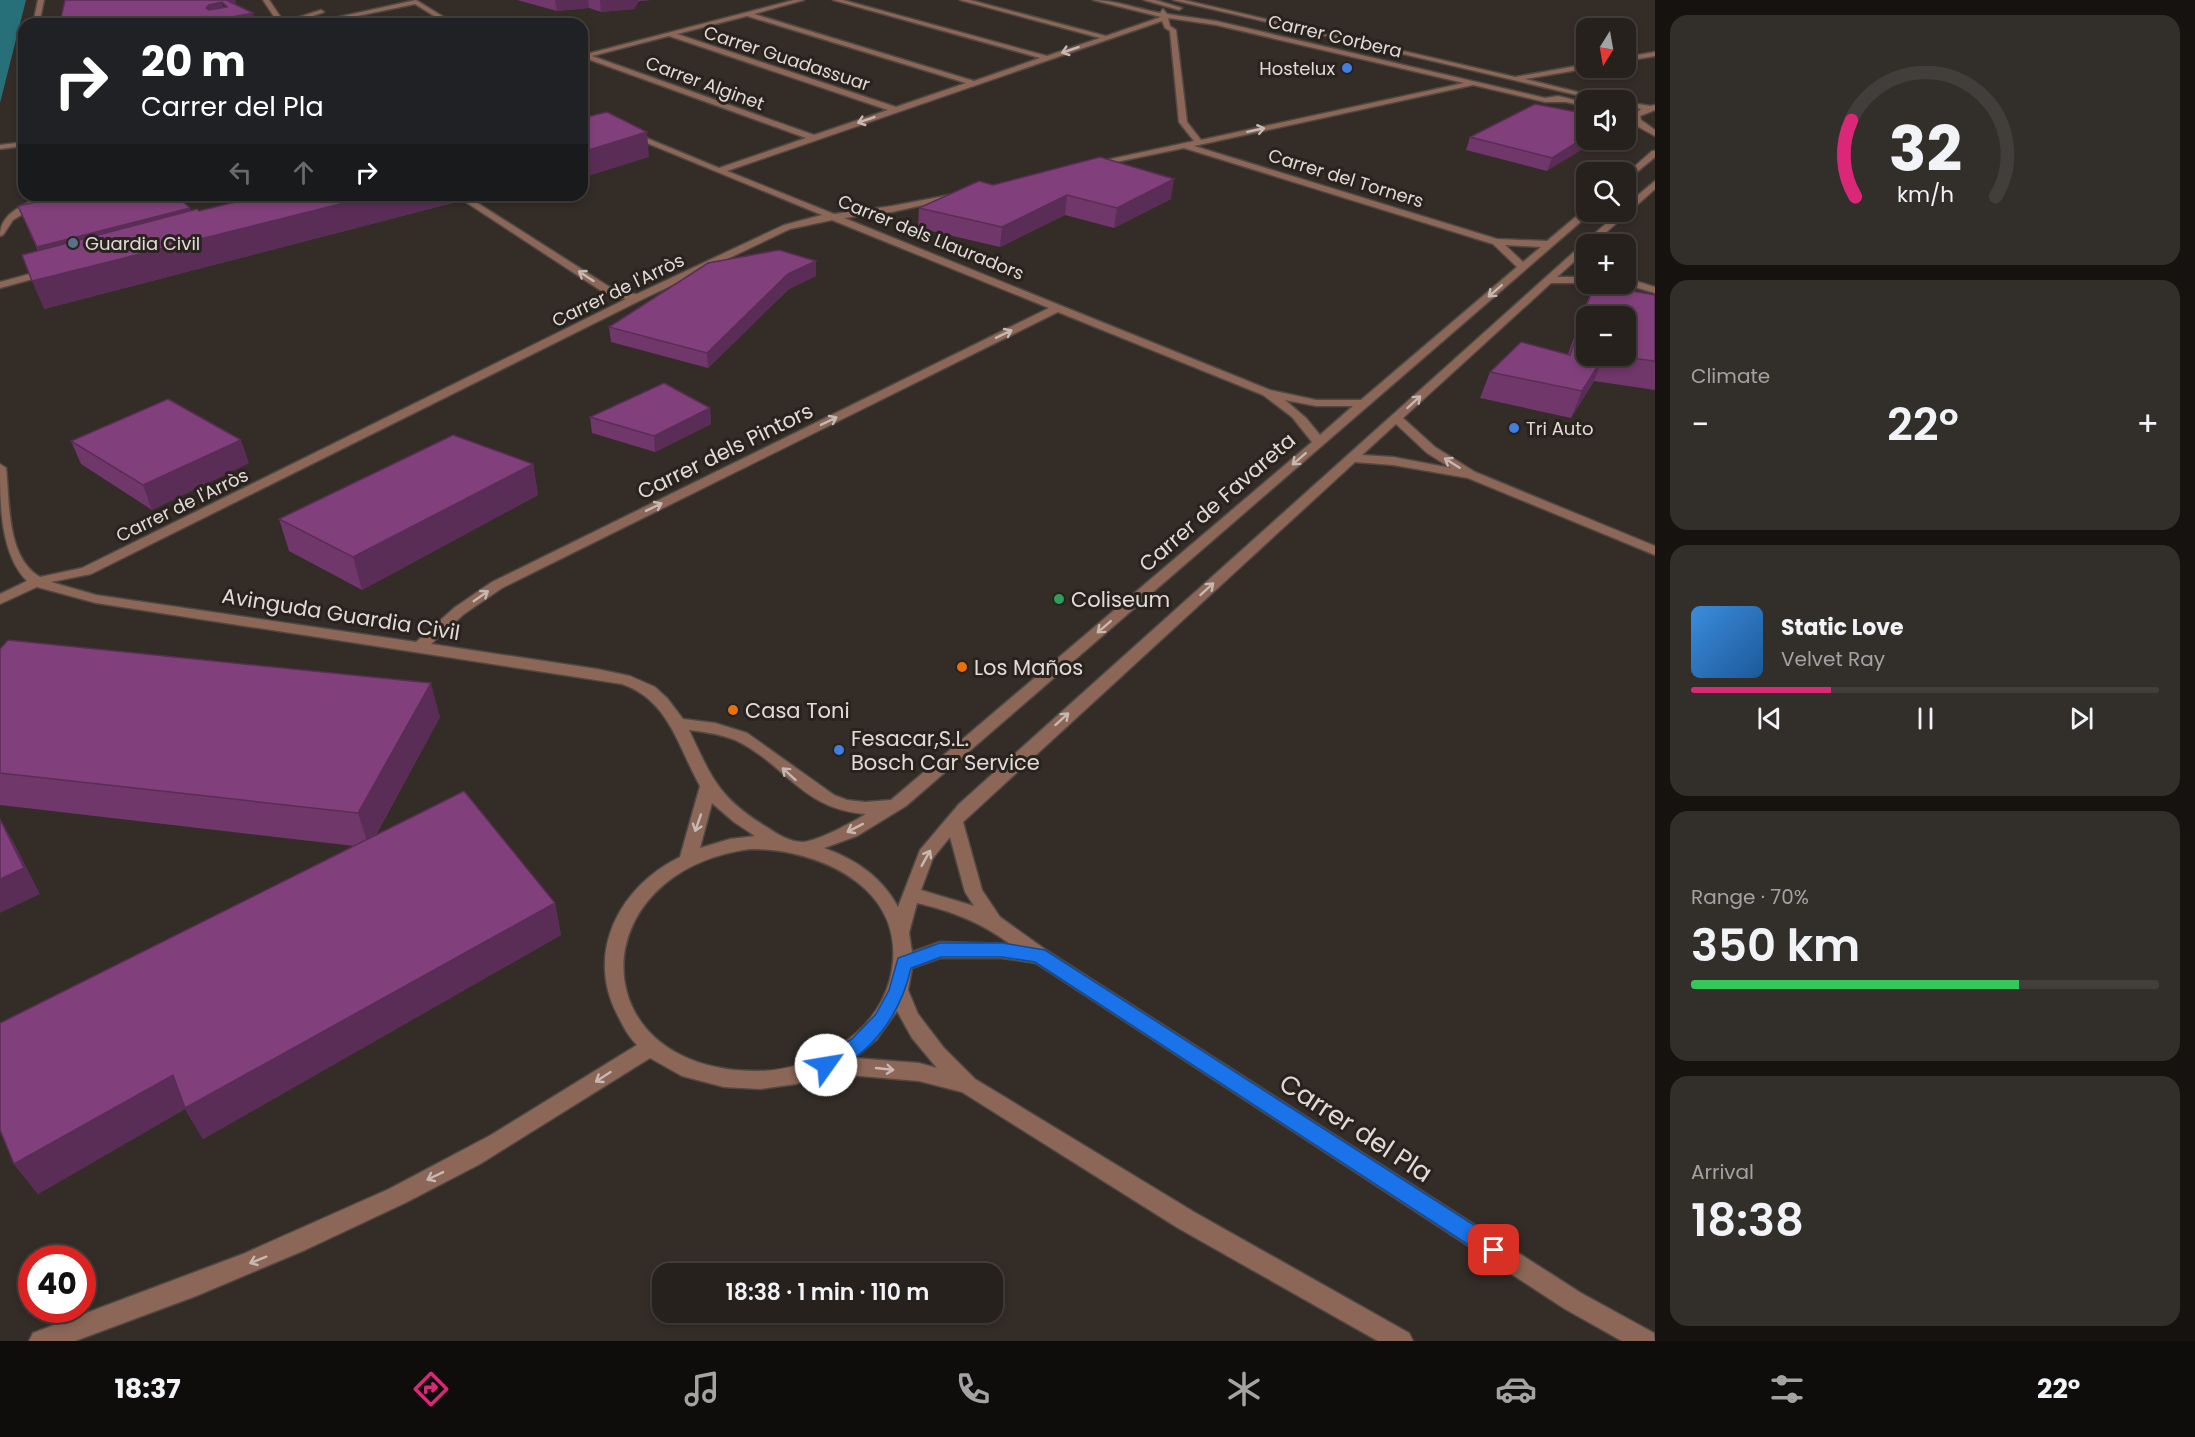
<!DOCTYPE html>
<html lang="en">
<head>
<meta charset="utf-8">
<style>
	:root { --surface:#26211d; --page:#322e2a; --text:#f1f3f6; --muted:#a4a3a4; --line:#423e3b; --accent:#db2777 }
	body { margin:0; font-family:Poppins,sans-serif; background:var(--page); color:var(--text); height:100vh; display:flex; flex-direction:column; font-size:22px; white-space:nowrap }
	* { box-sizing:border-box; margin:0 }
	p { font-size:20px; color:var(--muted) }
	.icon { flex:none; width:33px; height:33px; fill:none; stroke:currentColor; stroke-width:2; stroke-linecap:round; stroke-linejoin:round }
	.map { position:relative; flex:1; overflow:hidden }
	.drawer { display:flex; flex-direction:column; gap:15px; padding:15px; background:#151210; width:540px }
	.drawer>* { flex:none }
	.banner { position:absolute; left:18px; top:18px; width:570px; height:183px; border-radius:18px; box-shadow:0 3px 9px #0003,0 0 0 2px var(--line); background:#202124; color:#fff; overflow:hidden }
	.needle { width:39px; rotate:191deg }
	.tools { position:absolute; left:1576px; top:18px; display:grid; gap:12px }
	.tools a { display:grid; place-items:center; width:60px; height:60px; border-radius:12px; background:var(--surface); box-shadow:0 3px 9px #0003,0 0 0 2px var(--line); font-size:30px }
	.speed { position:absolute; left:18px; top:1245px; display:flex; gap:12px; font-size:30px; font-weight:700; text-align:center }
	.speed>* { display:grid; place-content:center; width:78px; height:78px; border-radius:50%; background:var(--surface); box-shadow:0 3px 9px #0003,0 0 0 2px var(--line); line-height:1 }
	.speed .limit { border:9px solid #d22; background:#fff; color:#111 }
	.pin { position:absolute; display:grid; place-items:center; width:51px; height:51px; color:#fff; margin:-26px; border-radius:12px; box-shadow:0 3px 9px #0006 }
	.me { position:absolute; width:66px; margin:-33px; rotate:58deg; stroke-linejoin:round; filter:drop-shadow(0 0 4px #0008) }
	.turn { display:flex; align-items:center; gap:21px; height:126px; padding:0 24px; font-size:27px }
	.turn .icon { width:78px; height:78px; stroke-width:2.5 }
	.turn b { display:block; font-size:42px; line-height:51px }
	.lanes { display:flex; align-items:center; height:57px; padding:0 24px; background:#0003; justify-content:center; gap:30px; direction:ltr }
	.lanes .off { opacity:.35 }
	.big { font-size:45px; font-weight:600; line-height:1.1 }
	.drawer .widget { flex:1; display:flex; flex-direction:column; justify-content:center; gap:9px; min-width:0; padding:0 21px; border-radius:18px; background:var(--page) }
	.drawer .dial { align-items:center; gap:0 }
	.dial svg { height:156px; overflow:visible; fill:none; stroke:var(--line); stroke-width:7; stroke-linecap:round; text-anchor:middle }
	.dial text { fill:var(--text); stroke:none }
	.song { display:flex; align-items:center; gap:18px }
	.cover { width:72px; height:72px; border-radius:9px; background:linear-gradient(135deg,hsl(210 70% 55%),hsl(210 70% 35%)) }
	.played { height:6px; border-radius:3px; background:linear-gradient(90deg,var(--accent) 30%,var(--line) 30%) }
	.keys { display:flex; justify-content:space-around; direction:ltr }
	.heat { display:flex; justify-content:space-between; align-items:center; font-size:33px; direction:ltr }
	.charge { height:9px; border-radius:4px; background:linear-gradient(90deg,#34c759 70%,var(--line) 0) }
	.trip { position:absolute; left:652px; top:1263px; width:351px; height:60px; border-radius:18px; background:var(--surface); box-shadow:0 3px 9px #0003,0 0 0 2px var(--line); font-weight:600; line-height:60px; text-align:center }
	.tabs { display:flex; height:96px; justify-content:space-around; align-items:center; background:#0f0d0c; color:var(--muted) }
	.tabs .icon { width:42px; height:42px }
	.tabs .selected { color:var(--accent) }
	.tabs b { font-size:27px; color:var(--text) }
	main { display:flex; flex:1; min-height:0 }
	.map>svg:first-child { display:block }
	.water { fill:#27707a }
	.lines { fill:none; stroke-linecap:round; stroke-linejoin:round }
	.minor-casing { stroke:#4f4843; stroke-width:3 }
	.minor { fill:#8c6757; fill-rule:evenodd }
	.wall { fill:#6f376a; fill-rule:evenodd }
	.shaded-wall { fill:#5a2d56 }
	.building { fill:#81407b; stroke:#5a2d56; stroke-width:1.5; fill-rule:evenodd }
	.oneway { stroke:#c7b8b1 }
	.route { fill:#1a73e8; stroke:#114b97; stroke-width:1.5 }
	.shop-dot { fill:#3f7fe0; stroke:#29221d; stroke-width:2 }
	.service-dot { fill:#5c6f8a; stroke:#29221d; stroke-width:2 }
	.leisure-dot { fill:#2e9e5b; stroke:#29221d; stroke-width:2 }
	.food-dot { fill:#e8710a; stroke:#29221d; stroke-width:2 }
	.labels { text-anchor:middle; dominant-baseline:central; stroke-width:6; stroke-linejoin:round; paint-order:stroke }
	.far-street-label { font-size:18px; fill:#e0dbd8; stroke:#29221d }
	.far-poi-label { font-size:18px; fill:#e0dbd8; stroke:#29221d; text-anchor:start }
	.street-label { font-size:21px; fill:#e0dbd8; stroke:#29221d }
	.poi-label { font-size:21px; fill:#e0dbd8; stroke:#29221d; text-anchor:start }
	.near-street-label { font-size:26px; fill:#e0dbd8; stroke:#29221d }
</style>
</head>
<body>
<main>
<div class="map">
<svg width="1655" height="1341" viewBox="0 0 1655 1341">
	<rect width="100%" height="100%" fill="#332c27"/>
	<polygon class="water" points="0,0 26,0 0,103"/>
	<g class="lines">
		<defs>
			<g id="minor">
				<polygon points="38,0 44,0 39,24 33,24"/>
				<polygon points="263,0 269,0 284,22 321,10 324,12 290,24 279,24"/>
				<polygon points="416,0 455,24 447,24 415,4 319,24 307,24"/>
				<path d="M 794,0 L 804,0 L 754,14 L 974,81 L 1040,58 L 833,0 L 843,0 L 1047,56 L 1100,38 L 960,0 L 970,0 L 1106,36 L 1161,17 L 1093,0 C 1115,0 1138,9 1160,13 L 1163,9 L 1167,14 L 1216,21 L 1545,98 L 1558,96 L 1587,103 L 1587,107 L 1566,102 L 1545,102 L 1473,85 L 1194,146 L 1497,239 L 1547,241 L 1584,210 L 1592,212 L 906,806 L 857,836 L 824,848 C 855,859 882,877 898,907 L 920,850 L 959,804 L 1585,242 L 1619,212 L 1626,212 L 1626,205 L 1655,181 L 1655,189 L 1593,244 L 1587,244 L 1587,250 L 1557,277 L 1587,277 L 1587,283 L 1551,283 L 1403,418 L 1435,447 L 1475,472 L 1655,546 L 1655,555 L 1468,478 L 1393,465 L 1355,462 L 963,822 L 982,890 L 1000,917 L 1046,950 L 1581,1293 L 1654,1333 L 1655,1341 L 1622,1341 L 1565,1309 L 1036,963 L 1002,958 L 940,958 L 912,968 L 908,990 L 918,1014 L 944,1048 L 975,1079 L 1194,1212 L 1409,1333 L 1413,1341 L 1378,1341 L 1178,1228 L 962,1092 L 919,1081 L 825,1073 L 796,1084 L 760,1089 L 724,1087 L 682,1076 L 650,1058 L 480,1164 L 405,1203 L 305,1250 L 196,1296 L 75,1341 L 29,1341 L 33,1333 L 243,1254 L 389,1189 L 491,1135 L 637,1045 C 628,1036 623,1026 617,1014 C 585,952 620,886 680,857 L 700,786 C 678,747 669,700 622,684 L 96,603 L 37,587 L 0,604 L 0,594 L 27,581 C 0,554 0,503 0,464 L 6,468 C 10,502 6,557 40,577 L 82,568 L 626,299 L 617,298 L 600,290 L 455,195 L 465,195 L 608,286 L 623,293 L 637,294 L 784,225 L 822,215 L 625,134 L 632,132 L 719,168 L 806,138 L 582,57 L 583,55 ZM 747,16 L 966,83 L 896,107 L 677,34 ZM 1168,18 L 1216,25 L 1464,83 L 1201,140 L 1187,122 L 1176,30 L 1170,26 ZM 1162,21 L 1165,28 L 1170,31 L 1179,122 L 1194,141 L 1092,163 L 1092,167 L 1184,148 L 1493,244 L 1517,267 L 1361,400 L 1316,400 L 1270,390 L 844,218 L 892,212 L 960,197 L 960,193 L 892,206 L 834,214 L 727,171 ZM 669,36 L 888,110 L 814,135 L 592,56 ZM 832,220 L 1049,308 L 492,582 L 454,608 L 416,642 L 96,595 L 51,582 L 91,574 L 643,299 L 790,229 ZM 1505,245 L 1541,247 L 1523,262 ZM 1058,312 L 1263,395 L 1292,417 L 1312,442 L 891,800 L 865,802 L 847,800 L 834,795 L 747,733 L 715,723 L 683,719 L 667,698 L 655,687 L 630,676 L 597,669 L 431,644 L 464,614 L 502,588 ZM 1285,400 L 1316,406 L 1353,406 L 1320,435 L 1306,418 ZM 1396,424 L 1427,453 L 1451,468 L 1393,457 L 1362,455 ZM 689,730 C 705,732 720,734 735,740 C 786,764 802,810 866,814 C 853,822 818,841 803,842 C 788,842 776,833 765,826 C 718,797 712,778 689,730 ZM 712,803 L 734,822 L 755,836 L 730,839 L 700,848 ZM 950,837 L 965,892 L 974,906 L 921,890 L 933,858 ZM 750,849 C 823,849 912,891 890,979 C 882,1009 862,1032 836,1048 C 813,1062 785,1071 758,1071 C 580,1072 580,872 750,849 ZM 917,903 C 951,911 981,922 1010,944 L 940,942 L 912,952 L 909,933 ZM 897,1011 L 912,1038 L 937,1068 L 919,1063 L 854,1058 L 877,1039 Z"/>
				<polygon points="1144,0 1155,0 1182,8 1179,10"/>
				<polygon points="1173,0 1184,0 1515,77 1587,64 1587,68 1590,68 1525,79 1610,100 1598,100"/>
				<polygon points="1655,52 1655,56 1626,61 1626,57"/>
				<polygon points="1626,102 1650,106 1655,105 1655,110 1640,116 1641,120 1655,130 1655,136 1626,120 1626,115 1632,117 1641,109 1626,106"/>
				<polygon points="24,142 24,146 0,149 0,145"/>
				<polygon points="1652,151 1655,151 1655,157 1626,181 1626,174"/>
				<path d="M 44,195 L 54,195 L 13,220 L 3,235 L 0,236 C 0,212 25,205 44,195 Z"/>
				<polygon points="48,269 51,270 51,274 0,288 0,282"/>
				<polygon points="1626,278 1655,287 1655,293 1624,284 1626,284"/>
			</g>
		</defs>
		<use href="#minor" class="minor-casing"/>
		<use href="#minor" class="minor"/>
	</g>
	<g class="wall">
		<polygon points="517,0 652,0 639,1 634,9 601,12 589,8 557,11"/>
		<polygon points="1587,114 1547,171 1466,150 1470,137"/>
		<polygon points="993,185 1171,199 1114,228 1065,215 1000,247 918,228 919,208"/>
		<polygon points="239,195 459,195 460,201 44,309 38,251 18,206 199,211 245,200"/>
		<polygon points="495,195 530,195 508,202"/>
		<polygon points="816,276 789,289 708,368 611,342 609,327"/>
		<path d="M 1594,284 L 1655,295 L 1655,390 L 1594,381 L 1571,418 L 1480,398 L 1490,372 L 1568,354 L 1584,309 ZM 1626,316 L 1626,356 L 1587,356 Z"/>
		<polygon points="710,408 711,424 655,452 592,433 590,417"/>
		<polygon points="71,441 249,463 152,510 81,464"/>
		<polygon points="533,464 538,495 362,590 289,551 279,519"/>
		<polygon points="0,649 440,717 376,835 555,903 561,935 203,1139 185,1109 38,1194 14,1164 354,846 0,805"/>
	</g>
	<g class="shaded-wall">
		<polygon points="225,0 235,0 239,13"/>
		<polygon points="555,0 588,0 589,8 557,11"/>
		<polygon points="600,0 638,0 639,1 634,9 601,12"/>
		<polygon points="222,2 226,18 253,13 256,24 197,24 209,5"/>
		<polygon points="647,132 649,157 582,178 582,152"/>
		<polygon points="1587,136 1587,140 1598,140 1547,171 1552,158"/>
		<polygon points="1174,179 1171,199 1114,228 1117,208"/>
		<polygon points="376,195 459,195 460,201 44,309 32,281"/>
		<polygon points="473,195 482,195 473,197"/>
		<polygon points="507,195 530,195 508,202"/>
		<polygon points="1067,195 1065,215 1000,247 1002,227"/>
		<polygon points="190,208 197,228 46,268 37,247"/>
		<polygon points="816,261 816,276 789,289 708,368 707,353 788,274"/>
		<polygon points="1604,356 1594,381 1571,418 1582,391"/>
		<polygon points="710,408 711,424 655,452 654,436"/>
		<polygon points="241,440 249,463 152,510 143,485"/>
		<polygon points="533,464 538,495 362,590 353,557"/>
		<polygon points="431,683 440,717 369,847 358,813"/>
		<polygon points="0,819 13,841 40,894 0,913"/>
		<polygon points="555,903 561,935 203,1139 185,1109 38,1194 14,1164 173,1075"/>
	</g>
	<g class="building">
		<path d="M 65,0 L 226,0 L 253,13 L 197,24 L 64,24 L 60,22 ZM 222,2 L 227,7 L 209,10 L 206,8 L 209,5 Z"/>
		<polygon points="1535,104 1587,114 1587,136 1552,158 1470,137"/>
		<polygon points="607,112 647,132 582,152 582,118"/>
		<polygon points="1100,157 1174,179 1117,208 1067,195 1002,227 919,208 979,181 993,185"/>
		<polygon points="67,195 175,195 190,208 37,247 18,206"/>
		<polygon points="264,195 376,195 32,281 22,255 197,209 199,211"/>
		<polygon points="779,250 816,261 788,274 707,353 609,327 708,263"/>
		<polygon points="1594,284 1655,295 1655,361 1614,356 1626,356 1626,316 1587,316 1587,356 1604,356 1582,391 1490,372 1521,342 1570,355"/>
		<polygon points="664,383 710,408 654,436 590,417"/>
		<polygon points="168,399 241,440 143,485 71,441"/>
		<polygon points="453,435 533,464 353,557 279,519"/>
		<polygon points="8,640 431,683 358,813 0,773 0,649"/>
		<polygon points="464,791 555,903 185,1108 173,1075 14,1164 0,1130 0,1023"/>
		<polygon points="0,819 24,868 0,879"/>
	</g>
	<defs><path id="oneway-shaft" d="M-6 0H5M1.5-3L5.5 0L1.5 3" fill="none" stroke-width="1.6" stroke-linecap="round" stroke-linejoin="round" transform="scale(1.5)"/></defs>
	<g class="oneway">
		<use href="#oneway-shaft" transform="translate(1070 50) rotate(161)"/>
		<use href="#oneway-shaft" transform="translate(866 120) rotate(161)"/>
		<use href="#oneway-shaft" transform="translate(1256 130) rotate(-12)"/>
		<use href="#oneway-shaft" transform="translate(586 276) rotate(-147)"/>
		<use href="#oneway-shaft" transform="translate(1495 291) rotate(139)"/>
		<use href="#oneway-shaft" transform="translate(1004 334) rotate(-26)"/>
		<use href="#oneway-shaft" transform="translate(1414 402) rotate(-42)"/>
		<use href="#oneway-shaft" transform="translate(829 421) rotate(-26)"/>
		<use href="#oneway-shaft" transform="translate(1299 459) rotate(139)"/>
		<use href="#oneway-shaft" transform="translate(1452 463) rotate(-148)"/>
		<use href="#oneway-shaft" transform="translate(654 507) rotate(-26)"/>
		<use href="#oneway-shaft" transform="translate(1207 589) rotate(-42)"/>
		<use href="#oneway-shaft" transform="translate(481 596) rotate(-35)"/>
		<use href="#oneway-shaft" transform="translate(1104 627) rotate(139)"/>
		<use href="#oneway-shaft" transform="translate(1062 719) rotate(-42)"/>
		<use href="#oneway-shaft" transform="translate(789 774) rotate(-138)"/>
		<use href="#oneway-shaft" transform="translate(698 823) rotate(109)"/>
		<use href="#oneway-shaft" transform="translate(855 828) rotate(153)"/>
		<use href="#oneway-shaft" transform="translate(926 858) rotate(-61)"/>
		<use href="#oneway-shaft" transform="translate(885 1069) rotate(6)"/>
		<use href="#oneway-shaft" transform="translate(603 1077) rotate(147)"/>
		<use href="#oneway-shaft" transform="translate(435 1176) rotate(154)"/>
		<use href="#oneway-shaft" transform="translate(258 1260) rotate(158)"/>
	</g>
	<path class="route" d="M 940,943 L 1002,943 L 1045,950 L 1502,1243 L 1505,1250 L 1502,1257 L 1494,1260 L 1487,1257 L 1035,962 L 1002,957 L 941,957 L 911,968 C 901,1013 872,1056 826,1073 L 820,1070 L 817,1065 L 820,1059 L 852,1039 L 876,1014 L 889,990 L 898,958 Z"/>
	<g class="shop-dot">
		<circle cx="1347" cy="68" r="6"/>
		<circle cx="1514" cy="428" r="6"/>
		<circle cx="839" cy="750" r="6"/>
	</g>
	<circle class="service-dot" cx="73" cy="243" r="6"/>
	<circle class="leisure-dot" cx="1059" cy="599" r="6"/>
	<g class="food-dot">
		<circle cx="962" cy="667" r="6"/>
		<circle cx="733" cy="710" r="6"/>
	</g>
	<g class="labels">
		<g class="far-street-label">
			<text transform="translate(1335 36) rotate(13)">Carrer Corbera</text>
			<text transform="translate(787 58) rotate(18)">Carrer Guadassuar</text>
			<text transform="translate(705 83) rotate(20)">Carrer Alginet</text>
			<text transform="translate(1346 178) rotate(17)">Carrer del Torners</text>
			<text transform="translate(931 237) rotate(22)">Carrer dels Llauradors</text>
			<text transform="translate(618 290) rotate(-26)">Carrer de l'Arròs</text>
			<text transform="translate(182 505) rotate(-26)">Carrer de l'Arròs</text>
		</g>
		<g class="far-poi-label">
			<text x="1335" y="68" text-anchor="end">Hostelux</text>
			<text x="85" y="243">Guardia Civil</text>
			<text x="1526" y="428">Tri Auto</text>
		</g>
		<g class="street-label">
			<text transform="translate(725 451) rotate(-26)">Carrer dels Pintors</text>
			<text transform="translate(1217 502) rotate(-41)">Carrer de Favareta</text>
			<text transform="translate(341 614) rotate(9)">Avinguda Guardia Civil</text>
		</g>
		<g class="poi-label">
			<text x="1071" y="599">Coliseum</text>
			<text x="974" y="667">Los Maños</text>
			<text x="745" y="710">Casa Toni</text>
			<text x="851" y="738">Fesacar,S.L.<tspan x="851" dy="24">Bosch Car Service</tspan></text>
		</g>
		<g class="near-street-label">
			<text transform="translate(1356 1128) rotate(33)">Carrer del Pla</text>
		</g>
	</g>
</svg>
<div class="tools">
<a><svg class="needle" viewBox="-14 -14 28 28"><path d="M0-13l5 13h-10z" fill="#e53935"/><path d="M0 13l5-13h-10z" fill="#a4a3a4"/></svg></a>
<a><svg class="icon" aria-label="sound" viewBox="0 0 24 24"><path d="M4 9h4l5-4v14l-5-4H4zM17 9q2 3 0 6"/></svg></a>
<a><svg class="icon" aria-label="search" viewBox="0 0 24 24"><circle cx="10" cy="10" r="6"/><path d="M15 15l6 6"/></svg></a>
<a>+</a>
<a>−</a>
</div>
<div class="speed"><div class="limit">40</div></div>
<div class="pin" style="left:1494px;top:1250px;background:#d93025"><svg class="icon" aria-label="arrive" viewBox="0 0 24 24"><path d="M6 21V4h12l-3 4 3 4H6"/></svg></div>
<svg class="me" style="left:826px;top:1065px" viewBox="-20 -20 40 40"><circle r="19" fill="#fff"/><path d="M0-13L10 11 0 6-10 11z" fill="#1a73e8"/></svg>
<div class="trip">18:38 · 1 min · 110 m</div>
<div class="banner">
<div class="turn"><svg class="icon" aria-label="right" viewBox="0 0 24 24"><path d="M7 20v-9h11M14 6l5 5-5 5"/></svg><div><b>20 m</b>Carrer del Pla</div></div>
<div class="lanes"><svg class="icon off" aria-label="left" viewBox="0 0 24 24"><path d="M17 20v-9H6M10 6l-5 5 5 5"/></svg><svg class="icon off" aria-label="ahead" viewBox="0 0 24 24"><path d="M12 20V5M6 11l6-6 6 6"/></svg><svg class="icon" aria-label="right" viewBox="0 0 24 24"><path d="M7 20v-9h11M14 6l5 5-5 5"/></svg></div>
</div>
</div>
<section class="drawer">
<div class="widget dial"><svg viewBox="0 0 100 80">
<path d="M14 69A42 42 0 1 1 86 69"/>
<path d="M14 69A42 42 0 0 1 12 30" stroke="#db2777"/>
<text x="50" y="56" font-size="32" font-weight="700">32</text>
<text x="50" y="72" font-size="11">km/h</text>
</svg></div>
<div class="widget"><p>Climate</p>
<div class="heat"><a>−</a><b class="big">22°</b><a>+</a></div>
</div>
<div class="widget">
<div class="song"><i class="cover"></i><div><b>Static Love</b><p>Velvet Ray</p></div></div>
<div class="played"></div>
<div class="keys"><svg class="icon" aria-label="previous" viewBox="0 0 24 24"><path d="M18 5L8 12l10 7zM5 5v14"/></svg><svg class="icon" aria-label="pause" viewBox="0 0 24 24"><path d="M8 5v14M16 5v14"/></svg><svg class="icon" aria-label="next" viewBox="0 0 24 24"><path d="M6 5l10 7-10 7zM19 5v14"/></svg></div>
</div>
<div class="widget"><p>Range · 70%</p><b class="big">350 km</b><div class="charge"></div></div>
<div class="widget"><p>Arrival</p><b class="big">18:38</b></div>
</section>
</main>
<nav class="tabs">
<b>18:37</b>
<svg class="icon selected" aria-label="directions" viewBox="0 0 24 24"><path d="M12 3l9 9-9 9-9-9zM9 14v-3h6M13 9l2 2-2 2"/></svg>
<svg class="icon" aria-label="music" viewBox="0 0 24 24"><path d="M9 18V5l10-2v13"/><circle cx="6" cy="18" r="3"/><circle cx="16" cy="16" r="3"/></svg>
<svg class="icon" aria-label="phone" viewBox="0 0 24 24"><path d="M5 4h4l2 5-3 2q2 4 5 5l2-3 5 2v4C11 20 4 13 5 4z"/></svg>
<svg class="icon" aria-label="climate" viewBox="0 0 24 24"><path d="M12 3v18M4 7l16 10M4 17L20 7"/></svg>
<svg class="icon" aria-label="car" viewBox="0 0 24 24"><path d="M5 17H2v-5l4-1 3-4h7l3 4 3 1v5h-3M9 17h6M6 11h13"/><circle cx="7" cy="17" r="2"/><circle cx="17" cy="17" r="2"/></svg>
<svg class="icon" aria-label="filters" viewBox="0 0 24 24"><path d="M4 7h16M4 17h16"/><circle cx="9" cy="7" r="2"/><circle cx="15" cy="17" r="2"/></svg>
<b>22°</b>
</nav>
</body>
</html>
